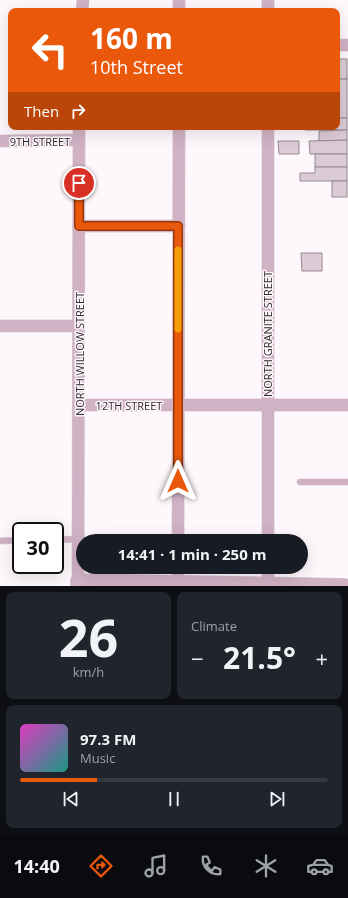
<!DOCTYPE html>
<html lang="en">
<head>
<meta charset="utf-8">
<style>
	:root { --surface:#171b24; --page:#20242c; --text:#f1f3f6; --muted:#9ea1a6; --line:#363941; --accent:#ea580c }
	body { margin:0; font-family:"Open Sans",sans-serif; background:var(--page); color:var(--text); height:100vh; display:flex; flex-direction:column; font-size:15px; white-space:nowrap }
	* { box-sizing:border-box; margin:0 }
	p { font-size:13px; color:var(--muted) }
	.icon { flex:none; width:22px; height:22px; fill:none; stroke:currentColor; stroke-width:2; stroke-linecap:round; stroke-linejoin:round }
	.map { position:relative; height:586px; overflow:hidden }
	.details { display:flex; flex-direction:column; gap:6px; padding:6px; background:#0d0f14; flex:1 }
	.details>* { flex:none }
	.top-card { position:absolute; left:8px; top:8px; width:332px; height:122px; border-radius:8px; box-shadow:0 4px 16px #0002; background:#ea580c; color:#fff; overflow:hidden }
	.speed { position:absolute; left:12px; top:522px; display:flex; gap:8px; font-size:20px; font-weight:700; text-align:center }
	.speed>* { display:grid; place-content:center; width:52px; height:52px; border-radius:50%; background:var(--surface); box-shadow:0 4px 16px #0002; line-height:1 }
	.speed .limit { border:2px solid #111; border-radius:6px; background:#fff; color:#111 }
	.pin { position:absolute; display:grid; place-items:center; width:34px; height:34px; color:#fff; margin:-17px; border:2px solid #fff; border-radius:50%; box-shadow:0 1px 4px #0007 }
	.me { position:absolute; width:44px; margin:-22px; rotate:0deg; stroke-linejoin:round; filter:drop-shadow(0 0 3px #0008) }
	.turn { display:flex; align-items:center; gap:14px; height:84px; padding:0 16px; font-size:18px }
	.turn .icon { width:52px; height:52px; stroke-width:2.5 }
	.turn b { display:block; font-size:28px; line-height:34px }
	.then { display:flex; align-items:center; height:38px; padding:0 16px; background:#0003; gap:8px; font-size:15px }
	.big { font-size:30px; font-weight:700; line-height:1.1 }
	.details .widget { flex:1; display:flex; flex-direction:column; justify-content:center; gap:6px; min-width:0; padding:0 14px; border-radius:8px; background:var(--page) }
	.details .dial { align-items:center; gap:0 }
	.dial b { font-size:52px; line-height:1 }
	.song { display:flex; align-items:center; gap:12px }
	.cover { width:48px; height:48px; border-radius:6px; background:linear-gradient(135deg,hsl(310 70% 55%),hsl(170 70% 35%)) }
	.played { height:4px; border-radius:2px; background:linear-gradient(90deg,var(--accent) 25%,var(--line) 25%) }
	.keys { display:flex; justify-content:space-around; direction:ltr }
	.heat { display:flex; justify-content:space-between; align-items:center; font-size:22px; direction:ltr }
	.details .tiles { flex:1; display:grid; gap:6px; grid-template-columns:1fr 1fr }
	.widget:last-child { grid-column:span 2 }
	.trip { position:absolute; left:76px; top:534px; width:232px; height:40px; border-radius:20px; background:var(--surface); box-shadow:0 4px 16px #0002; font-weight:700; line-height:40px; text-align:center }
	.tab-bar { display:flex; height:64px; justify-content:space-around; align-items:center; background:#090b0e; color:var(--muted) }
	.tab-bar .icon { width:28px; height:28px }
	.tab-bar .current { color:var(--accent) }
	.tab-bar b { font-size:18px; color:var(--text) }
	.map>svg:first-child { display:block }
	.building { fill:#dbcbd5; stroke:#978891 }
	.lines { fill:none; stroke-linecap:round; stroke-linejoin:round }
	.service-casing { stroke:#d9d2d6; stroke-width:7 }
	.minor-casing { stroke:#d9d2d6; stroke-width:13 }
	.tertiary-casing { stroke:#d9d2d6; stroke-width:16 }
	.service { stroke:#d1b2c5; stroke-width:6 }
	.minor { stroke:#d1b2c5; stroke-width:12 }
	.tertiary { stroke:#d1b2c5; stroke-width:15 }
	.route-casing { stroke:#983908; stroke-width:10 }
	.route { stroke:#ea580c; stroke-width:7 }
	.slow { stroke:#f59e0b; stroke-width:7 }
	.labels { text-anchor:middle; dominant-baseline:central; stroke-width:3; stroke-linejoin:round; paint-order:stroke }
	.street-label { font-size:11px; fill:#312b2f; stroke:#fef7fb }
</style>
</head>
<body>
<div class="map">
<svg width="348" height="586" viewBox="0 0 348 586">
	<rect width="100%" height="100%" fill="#fef7fb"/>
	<g class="building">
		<rect x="337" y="59" width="10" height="20"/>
		<rect x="337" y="79" width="10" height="39"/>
		<polygon points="337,118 347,118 347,130 305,130 305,127 337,127"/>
		<polygon points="347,130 347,140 319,141 319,131"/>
		<polygon points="347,140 347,154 310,154 309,141"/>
		<polygon points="278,141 299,141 299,154 279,154"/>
		<rect x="315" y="154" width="32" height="13"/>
		<polygon points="315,167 347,167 347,181 300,181 300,173 315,173"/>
		<rect x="332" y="181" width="15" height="16"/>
		<polygon points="301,253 322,253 322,271 302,271"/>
	</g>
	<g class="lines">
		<defs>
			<g id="service">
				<polyline points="300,482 348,482"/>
				<polyline points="55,540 78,539"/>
				<polyline points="0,541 21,540"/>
			</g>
			<g id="minor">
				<polyline points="82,11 83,0"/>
				<polyline points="179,11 179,0"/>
				<polyline points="268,11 268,0"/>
				<polyline points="337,45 348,45"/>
				<polyline points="268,127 268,541"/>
				<polyline points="0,141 79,140"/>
				<polyline points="79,226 179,226"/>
				<polyline points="0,326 79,326"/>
				<polyline points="79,405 348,405"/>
				<polyline points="178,541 179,127"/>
				<polyline points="268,567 268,586"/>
				<polyline points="78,581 79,127"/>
				<polyline points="178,583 178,567"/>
			</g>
			<polyline id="tertiary" points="78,586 78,581 344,586"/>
		</defs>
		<use href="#service" class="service-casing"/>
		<use href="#minor" class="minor-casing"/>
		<use href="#tertiary" class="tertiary-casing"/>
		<use href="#service" class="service"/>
		<use href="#minor" class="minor"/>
		<use href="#tertiary" class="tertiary"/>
	</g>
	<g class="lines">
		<defs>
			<polyline id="route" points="79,183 79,226 178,226 178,481"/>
		</defs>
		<use href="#route" class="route-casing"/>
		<use href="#route" class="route"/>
		<polyline class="slow" points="178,329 178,250"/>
	</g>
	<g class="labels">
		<g class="street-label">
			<text x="40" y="141">9TH STREET</text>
			<text transform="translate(267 334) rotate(-90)">NORTH GRANITE STREET</text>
			<text transform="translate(79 354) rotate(-90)">NORTH WILLOW STREET</text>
			<text x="129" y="405">12TH STREET</text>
		</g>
	</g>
</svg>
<div class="speed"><div class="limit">30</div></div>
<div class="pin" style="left:79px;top:183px;background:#d93025"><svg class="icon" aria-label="arrive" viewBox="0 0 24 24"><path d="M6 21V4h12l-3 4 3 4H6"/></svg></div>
<svg class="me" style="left:178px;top:481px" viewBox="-20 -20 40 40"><path d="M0-17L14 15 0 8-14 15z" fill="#ea580c" stroke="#fff" stroke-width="4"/></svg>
<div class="trip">14:41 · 1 min · 250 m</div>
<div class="top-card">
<div class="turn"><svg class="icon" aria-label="left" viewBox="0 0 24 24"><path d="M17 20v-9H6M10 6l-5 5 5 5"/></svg><div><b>160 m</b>10th Street</div></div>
<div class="then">Then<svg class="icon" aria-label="right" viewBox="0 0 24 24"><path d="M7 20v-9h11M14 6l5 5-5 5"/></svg></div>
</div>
</div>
<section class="details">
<div class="tiles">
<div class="widget dial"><b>26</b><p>km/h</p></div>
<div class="widget"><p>Climate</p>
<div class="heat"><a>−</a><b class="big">21.5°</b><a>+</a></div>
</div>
<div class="widget">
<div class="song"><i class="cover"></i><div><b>97.3 FM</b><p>Music</p></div></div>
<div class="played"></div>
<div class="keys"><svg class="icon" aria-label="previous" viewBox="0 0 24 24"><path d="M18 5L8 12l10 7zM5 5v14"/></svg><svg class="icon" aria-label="pause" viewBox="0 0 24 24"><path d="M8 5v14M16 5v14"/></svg><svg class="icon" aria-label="next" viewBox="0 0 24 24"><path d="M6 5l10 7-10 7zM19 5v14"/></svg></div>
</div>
</div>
</section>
<nav class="tab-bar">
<b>14:40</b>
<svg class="icon current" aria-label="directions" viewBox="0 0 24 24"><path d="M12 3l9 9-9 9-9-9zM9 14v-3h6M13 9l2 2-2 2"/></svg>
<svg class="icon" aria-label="music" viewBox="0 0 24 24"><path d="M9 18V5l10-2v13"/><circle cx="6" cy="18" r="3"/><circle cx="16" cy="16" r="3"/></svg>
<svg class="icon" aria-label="phone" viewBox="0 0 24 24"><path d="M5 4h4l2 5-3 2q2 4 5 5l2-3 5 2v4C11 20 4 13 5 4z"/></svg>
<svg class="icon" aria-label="climate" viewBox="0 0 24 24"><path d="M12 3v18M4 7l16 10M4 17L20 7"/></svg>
<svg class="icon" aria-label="car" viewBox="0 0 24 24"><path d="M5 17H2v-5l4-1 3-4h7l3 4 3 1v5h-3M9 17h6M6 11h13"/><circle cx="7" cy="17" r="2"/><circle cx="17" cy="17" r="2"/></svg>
</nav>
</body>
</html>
